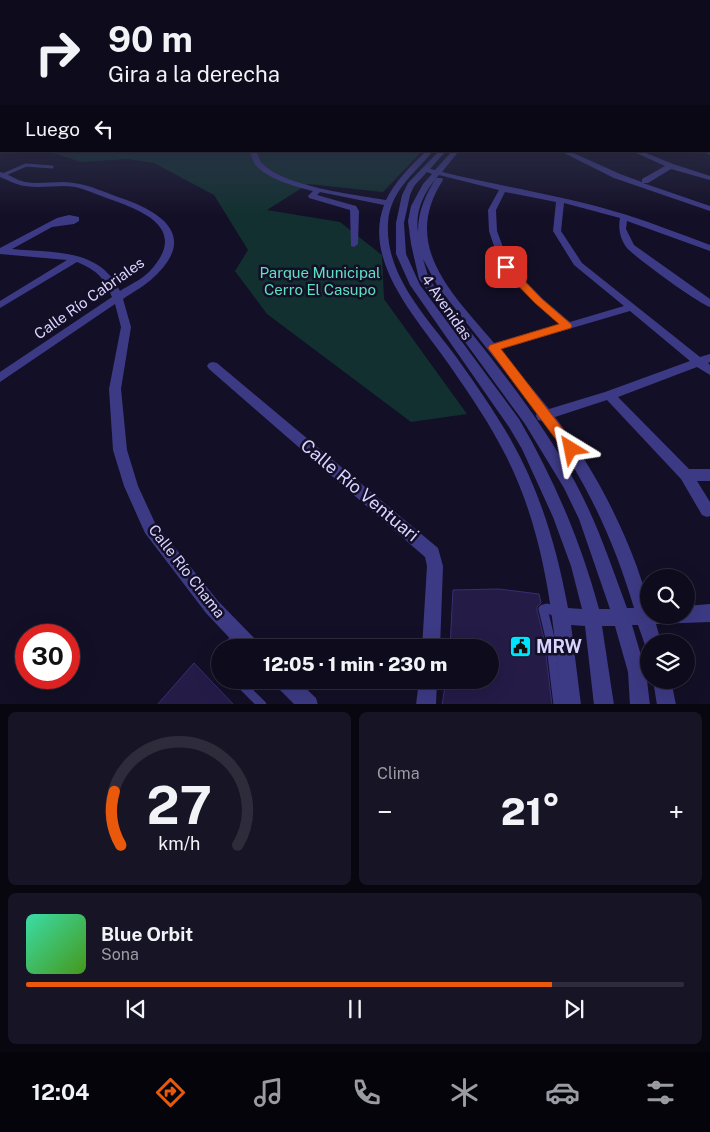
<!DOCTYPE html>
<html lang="es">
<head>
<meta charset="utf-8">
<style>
	:root { --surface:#0e0b1c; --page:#171425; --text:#f1f3f6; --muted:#9b9ba3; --line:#2e2b3b; --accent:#ea580c }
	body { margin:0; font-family:"Public Sans",sans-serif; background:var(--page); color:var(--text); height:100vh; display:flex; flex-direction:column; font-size:19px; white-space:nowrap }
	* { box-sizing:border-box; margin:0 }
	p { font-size:16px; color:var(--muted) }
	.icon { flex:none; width:28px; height:28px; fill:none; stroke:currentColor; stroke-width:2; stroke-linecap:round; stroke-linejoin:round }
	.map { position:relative; height:704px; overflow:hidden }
	.panel { display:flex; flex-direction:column; gap:8px; padding:8px; background:#08060f; flex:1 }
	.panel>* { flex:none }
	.hud { position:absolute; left:0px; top:0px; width:710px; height:152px; box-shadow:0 5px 20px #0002,0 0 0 1px var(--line); background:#0e0b1c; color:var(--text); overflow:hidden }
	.tools { position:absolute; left:640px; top:569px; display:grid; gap:10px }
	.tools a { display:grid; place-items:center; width:55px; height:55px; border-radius:50%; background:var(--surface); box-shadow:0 5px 20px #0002,0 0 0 1px var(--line); font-size:25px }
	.speed { position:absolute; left:15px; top:624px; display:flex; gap:10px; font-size:25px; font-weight:700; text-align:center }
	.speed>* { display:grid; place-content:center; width:65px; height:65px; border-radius:50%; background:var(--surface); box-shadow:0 5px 20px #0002,0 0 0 1px var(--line); line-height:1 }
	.speed .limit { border:8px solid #d22; background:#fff; color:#111 }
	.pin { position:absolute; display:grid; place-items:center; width:42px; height:42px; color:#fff; margin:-21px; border-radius:10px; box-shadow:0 2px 8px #0006 }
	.me { position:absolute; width:55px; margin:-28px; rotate:325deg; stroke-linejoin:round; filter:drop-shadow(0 0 4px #0008) }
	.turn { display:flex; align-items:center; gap:18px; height:105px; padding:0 25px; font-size:22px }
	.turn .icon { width:65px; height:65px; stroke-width:2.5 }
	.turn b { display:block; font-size:35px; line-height:42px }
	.then { display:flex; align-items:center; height:48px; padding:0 25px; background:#0003; gap:10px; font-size:19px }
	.big { font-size:38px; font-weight:800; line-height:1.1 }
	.panel .card { flex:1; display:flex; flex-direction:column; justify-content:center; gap:8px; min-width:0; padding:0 18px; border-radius:8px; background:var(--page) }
	.panel .dial { align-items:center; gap:0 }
	.dial svg { height:130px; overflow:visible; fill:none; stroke:var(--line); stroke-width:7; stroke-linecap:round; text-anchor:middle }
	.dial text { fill:var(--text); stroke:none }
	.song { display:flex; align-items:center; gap:15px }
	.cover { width:60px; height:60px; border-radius:8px; background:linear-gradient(135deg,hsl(160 70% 55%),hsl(100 70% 35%)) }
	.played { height:5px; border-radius:2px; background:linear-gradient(90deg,var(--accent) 80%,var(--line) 80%) }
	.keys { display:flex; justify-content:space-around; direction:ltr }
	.heat { display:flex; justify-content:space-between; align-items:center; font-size:28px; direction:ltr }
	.panel .tiles { flex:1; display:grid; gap:8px; grid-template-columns:1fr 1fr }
	.card:last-child { grid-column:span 2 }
	.trip { position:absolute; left:211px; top:639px; width:288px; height:50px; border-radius:25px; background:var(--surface); box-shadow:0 5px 20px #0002,0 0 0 1px var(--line); font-weight:800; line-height:50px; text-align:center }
	.menu { display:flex; height:80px; justify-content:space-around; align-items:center; background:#06040b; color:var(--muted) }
	.menu .icon { width:35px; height:35px }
	.menu .selected { color:var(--accent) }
	.menu b { font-size:22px; color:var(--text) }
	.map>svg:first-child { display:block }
	.green { fill:#12302f }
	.building { fill:#241b47; stroke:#3b2d73 }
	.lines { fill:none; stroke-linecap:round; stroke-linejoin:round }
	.lane-far1 { stroke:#3d3a85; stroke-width:3 }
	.lane { stroke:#3d3a85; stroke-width:9 }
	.street { fill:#3d3a85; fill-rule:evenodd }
	.route { fill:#ea580c; stroke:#983908 }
	.labels { text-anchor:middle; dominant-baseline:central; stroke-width:5; stroke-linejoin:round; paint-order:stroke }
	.park-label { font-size:15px; fill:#5fe0c0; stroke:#130f26 }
	.street-label { font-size:15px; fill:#d9d4ff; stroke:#130f26 }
	.near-street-label { font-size:18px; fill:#d9d4ff; stroke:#130f26 }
	.near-poi-label { font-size:18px; font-weight:bold; fill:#d9d4ff; stroke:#130f26; text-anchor:start }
</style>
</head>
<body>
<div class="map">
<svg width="710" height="705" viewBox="0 0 710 705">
	<rect width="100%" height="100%" fill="#130f26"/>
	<polygon class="green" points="55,151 422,151 383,192 308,184 267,210 340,222 382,255 384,299 467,414 411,422 267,314 235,271 248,250 214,195 154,163 128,159 81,162 53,153"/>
	<g class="building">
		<polygon points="499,589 539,594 541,603 537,607 537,610 544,639 552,705 442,705 446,680 490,680 490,648 450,648 453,590"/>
		<polygon points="194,663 234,705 157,705"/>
	</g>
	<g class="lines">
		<polyline class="lane-far1" points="3,175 26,165 52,167"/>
		<g class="lane">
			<polyline points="557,613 547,608 543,609 550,638 558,705"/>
			<polyline points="227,648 237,635"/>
			<polyline points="220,655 217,662 220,667"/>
			<polyline points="237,680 262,705"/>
		</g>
		<g class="street">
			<polygon points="709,150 710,155 703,151 709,151"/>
			<path d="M 250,151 L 256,151 C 258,154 259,159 261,162 C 280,186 356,195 386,200 C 395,181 411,166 426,151 L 433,151 C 414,174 390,191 388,223 C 385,277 428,318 457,358 C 476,385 495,412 511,440 C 541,493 557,549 568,608 L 582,609 L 571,566 L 553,517 L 522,449 L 509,427 L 410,285 L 396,254 L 396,223 L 402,195 L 408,183 L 439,151 L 446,151 L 430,169 L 435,170 L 452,151 L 459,151 L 442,172 C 503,187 567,196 627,215 C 655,224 683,235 710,245 L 710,251 L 627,221 L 626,229 L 634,245 L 710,299 L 710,307 C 699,304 635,257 627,248 C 620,239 618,228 620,218 L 564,203 L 561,231 L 582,263 L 700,357 L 710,354 L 710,362 L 708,363 L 710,365 L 710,375 L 697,367 L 618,397 L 689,469 L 710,469 L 710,481 L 697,481 L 710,502 L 710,516 L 707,517 L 702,515 L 681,479 L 607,400 L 555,417 C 590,463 617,513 637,567 C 642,583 649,598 649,615 L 686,615 L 686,606 L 710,604 L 710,622 L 656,624 L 661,642 L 649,642 L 649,650 L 646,648 L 638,625 L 632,625 L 646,672 L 650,705 L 630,705 L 628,672 L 615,626 L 602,626 L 614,705 L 594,705 L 585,626 L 571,625 L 581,705 L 561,705 C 554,619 545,533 506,456 C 490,424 470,395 450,366 C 420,322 362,263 384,205 L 320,192 L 317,195 L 356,206 L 359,211 L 358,244 L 354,247 L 351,246 L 350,210 L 309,198 L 308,196 L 313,191 C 296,187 264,178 254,163 C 252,159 251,155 250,151 ZM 427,172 L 432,174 L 423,184 L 411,206 L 408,221 L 411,244 L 419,279 L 525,424 L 564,488 L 579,519 L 610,609 L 599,609 C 581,542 554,479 519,419 L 420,285 L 406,254 L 404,223 L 410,195 L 414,186 ZM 439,175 L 499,190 L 488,210 L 489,231 L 501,267 L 535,303 L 560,324 L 494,343 C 453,294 400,246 443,180 L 442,178 L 436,178 C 425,196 418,211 418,232 C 415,210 424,192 439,175 ZM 505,192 L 556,202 L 553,231 L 574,265 L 624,306 L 570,322 L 543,299 L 510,266 L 497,231 L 496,210 ZM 423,259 L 438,287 L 535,409 L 537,413 L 536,416 L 538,420 L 543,421 C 585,478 614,540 634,608 L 627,608 C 611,565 597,522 575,482 C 536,409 479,344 429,279 ZM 630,311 L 690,361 L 605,392 L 549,409 L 500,349 Z"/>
			<polygon points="560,151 569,151 620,174 642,182 642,179 665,166 632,151 641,151 673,164 710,176 710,180 671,169 648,183 643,183 710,206 710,211 614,178"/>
			<path d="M 0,172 C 9,174 16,180 25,182 C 41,185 58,180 74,183 C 90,185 106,193 121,198 C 162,212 198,236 154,277 C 146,285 133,292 123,299 L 131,327 L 121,389 L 127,450 L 138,486 L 155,523 L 218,601 L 258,642 L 261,648 L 239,648 L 206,613 L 145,533 L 124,486 L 113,450 L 109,389 L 121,327 L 115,304 L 0,382 L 0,372 L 112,297 C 104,277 96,270 77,262 L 0,308 L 0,301 L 67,260 L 0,254 L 0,248 L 57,218 L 69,215 L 79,217 L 79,221 L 74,224 L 52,227 L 12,249 C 53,253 100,248 120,291 C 129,285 141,280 149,272 C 186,233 152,214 115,201 C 102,197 89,190 75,187 C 59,184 42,189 25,186 C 16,185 8,180 0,177 Z"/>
			<polygon points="213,362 217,363 438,548 443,566 440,648 422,648 427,566 425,557 209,369 207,366 209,363"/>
			<polygon points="275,680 297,680 316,698 318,705 295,705 277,687"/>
			<polygon points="419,680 437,680 436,705 416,705"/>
			<polygon points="653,680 671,680 676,705 657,705"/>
		</g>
	</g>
	<linearGradient id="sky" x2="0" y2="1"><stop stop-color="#0a0815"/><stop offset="0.55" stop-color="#333752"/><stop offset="1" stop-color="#333752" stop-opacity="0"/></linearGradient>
	<rect width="710" height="216" fill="url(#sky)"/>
	<polygon class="route" points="506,264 509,265 542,299 572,325 571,328 501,349 575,445 577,449 575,453 571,454 566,453 488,348 490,345 559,324 535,303 502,269 501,267"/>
	<defs>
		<symbol id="civic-square" viewBox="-11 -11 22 22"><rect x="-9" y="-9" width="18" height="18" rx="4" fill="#00e5ff" stroke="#130f26"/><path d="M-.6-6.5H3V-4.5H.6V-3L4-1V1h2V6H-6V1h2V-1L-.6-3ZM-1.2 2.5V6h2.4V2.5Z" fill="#111"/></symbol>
	</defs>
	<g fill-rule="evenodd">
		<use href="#civic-square" x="508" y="634" width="25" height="25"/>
	</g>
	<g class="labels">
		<g class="park-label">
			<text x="320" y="272">Parque Municipal<tspan x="320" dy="17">Cerro El Casupo</tspan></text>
		</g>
		<g class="street-label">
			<text transform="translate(89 298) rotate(-35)">Calle Río Cabriales</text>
			<text transform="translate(447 307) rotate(55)">4 Avenidas</text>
			<text transform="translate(187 571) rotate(52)">Calle Río Chama</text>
		</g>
		<g class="near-street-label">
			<text transform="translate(360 490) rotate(40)">Calle Río Ventuari</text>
		</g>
		<g class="near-poi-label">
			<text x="536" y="646">MRW</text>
		</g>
	</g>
</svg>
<div class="tools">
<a><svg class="icon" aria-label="search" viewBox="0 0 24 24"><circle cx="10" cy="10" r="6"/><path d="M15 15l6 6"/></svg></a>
<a><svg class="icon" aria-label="layers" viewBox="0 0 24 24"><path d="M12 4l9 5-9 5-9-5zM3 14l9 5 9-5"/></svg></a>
</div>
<div class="speed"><div class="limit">30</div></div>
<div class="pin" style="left:506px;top:267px;background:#d93025"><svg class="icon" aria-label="arrive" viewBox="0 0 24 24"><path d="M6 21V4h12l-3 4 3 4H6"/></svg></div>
<svg class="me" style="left:571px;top:449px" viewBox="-20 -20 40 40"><path d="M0-17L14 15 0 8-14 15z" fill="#ea580c" stroke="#fff" stroke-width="4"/></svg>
<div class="trip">12:05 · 1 min · 230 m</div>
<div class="hud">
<div class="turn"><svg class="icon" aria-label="right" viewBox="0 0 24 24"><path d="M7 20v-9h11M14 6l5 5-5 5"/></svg><div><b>90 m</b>Gira a la derecha</div></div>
<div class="then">Luego<svg class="icon" aria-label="left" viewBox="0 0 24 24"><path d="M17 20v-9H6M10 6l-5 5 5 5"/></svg></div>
</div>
</div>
<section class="panel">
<div class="tiles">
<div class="card dial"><svg viewBox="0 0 100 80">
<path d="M14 69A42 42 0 1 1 86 69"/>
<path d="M14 69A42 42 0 0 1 10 36" stroke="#ea580c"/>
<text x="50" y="56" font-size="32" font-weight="700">27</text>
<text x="50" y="72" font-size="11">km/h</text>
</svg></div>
<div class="card"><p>Clima</p>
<div class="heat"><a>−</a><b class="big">21°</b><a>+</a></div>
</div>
<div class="card">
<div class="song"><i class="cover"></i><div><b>Blue Orbit</b><p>Sona</p></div></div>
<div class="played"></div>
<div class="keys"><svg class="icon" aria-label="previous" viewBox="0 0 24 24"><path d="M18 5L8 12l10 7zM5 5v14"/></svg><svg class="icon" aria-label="pause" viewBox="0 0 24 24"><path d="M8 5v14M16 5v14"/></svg><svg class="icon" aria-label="next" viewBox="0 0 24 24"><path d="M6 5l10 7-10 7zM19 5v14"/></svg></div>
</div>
</div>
</section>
<nav class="menu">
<b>12:04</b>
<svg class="icon selected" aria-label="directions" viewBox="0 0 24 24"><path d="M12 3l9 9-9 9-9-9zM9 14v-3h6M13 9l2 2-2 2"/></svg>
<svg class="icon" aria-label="music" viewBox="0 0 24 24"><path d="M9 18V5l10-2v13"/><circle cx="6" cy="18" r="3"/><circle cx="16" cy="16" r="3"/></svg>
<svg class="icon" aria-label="phone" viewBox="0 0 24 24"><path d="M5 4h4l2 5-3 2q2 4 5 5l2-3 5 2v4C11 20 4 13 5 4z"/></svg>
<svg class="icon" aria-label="climate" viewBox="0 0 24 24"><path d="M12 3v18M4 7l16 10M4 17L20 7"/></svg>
<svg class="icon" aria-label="car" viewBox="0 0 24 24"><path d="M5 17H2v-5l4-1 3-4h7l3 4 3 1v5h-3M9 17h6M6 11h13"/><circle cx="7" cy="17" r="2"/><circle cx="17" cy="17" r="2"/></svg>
<svg class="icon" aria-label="filters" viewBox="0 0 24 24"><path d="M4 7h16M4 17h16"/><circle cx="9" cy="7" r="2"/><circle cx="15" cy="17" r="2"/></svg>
</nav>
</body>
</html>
